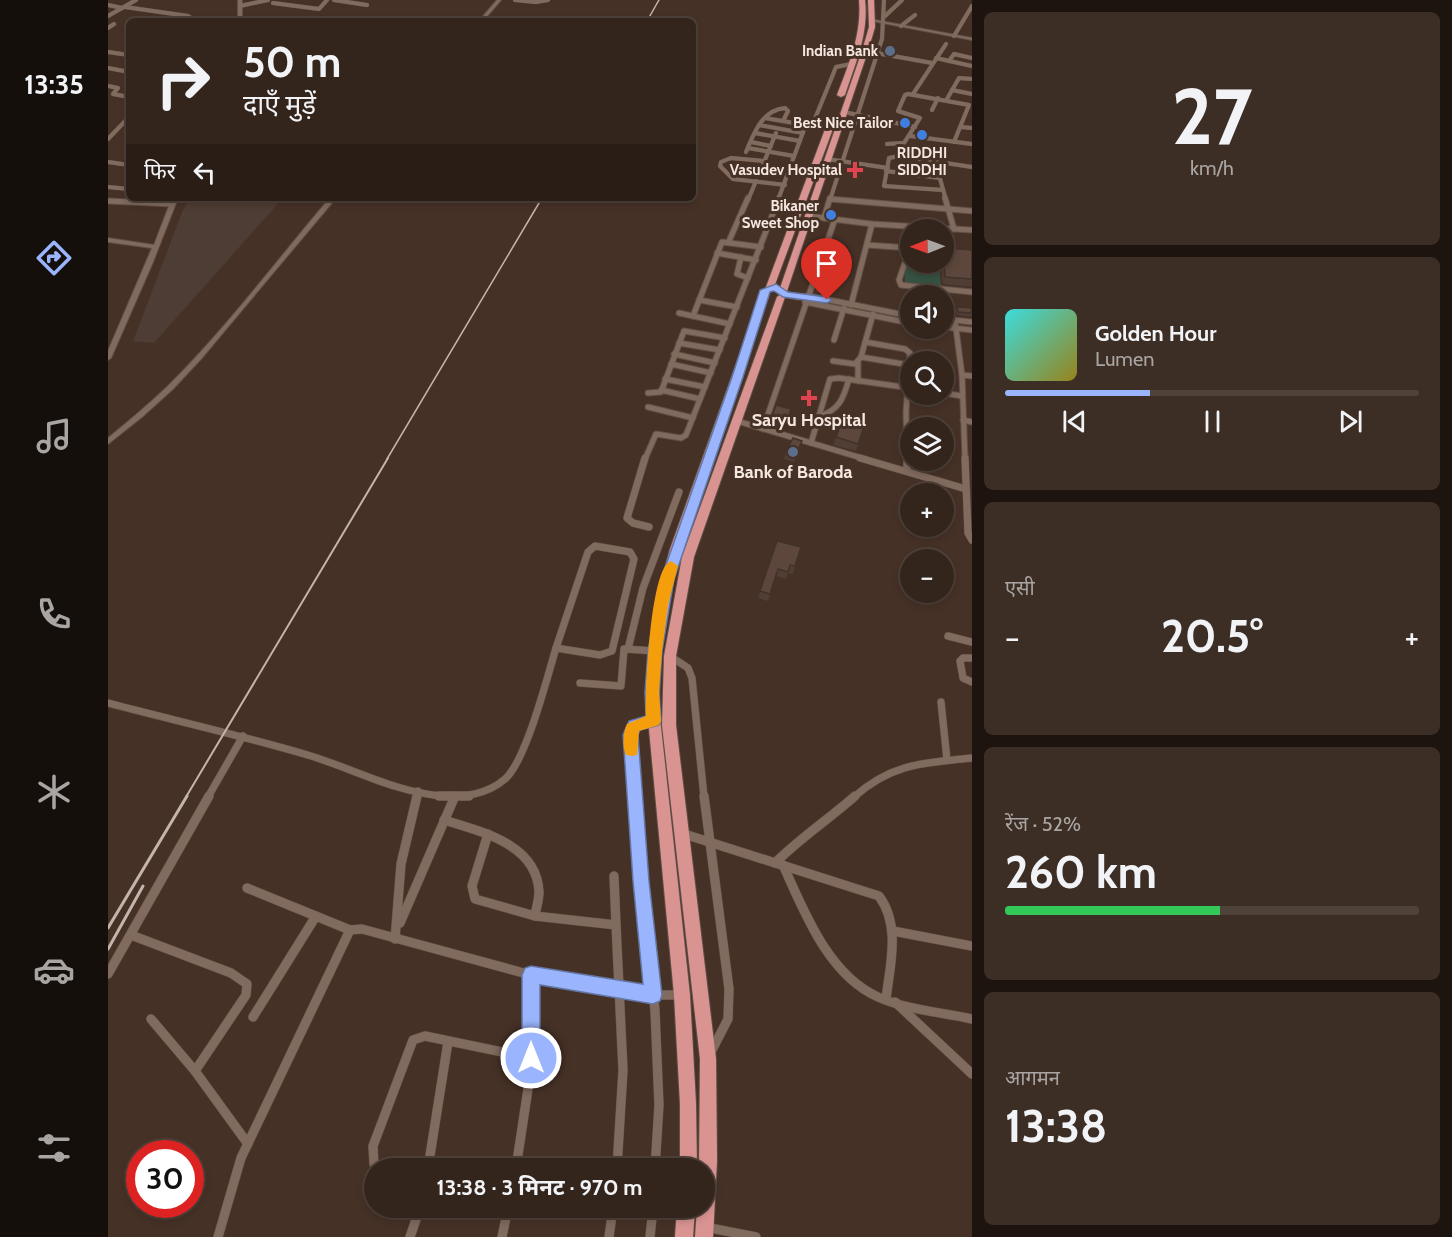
<!DOCTYPE html>
<html lang="hi">
<head>
<meta charset="utf-8">
<style>
	:root { --surface:#34251c; --page:#3c2d25; --text:#f1f3f6; --muted:#a9a5a3; --line:#4e423b; --accent:#9ab5fd }
	body { margin:0; font-family:Cabin,"Noto Sans Devanagari",sans-serif; background:var(--page); color:var(--text); height:100vh; display:flex; flex-direction:column; font-size:22px; white-space:nowrap }
	* { box-sizing:border-box; margin:0 }
	p { font-size:20px; color:var(--muted) }
	.icon { flex:none; width:33px; height:33px; fill:none; stroke:currentColor; stroke-width:2; stroke-linecap:round; stroke-linejoin:round }
	.map { position:relative; flex:1; overflow:hidden }
	.drawer { display:flex; flex-direction:column; gap:12px; padding:12px; background:#1d140f; width:480px }
	.drawer>* { flex:none }
	.banner { position:absolute; left:18px; top:18px; width:570px; height:183px; border-radius:9px; box-shadow:0 3px 9px #0003,0 0 0 2px var(--line); background:#34251c; color:var(--text); overflow:hidden }
	.needle { width:39px; rotate:269deg }
	.controls { position:absolute; left:792px; top:219px; display:grid; gap:12px }
	.controls a { display:grid; place-items:center; width:54px; height:54px; border-radius:50%; background:var(--surface); box-shadow:0 3px 9px #0003,0 0 0 2px var(--line); font-size:30px }
	.speed { position:absolute; left:18px; top:1140px; display:flex; gap:12px; font-size:30px; font-weight:700; text-align:center }
	.speed>* { display:grid; place-content:center; width:78px; height:78px; border-radius:50%; background:var(--surface); box-shadow:0 3px 9px #0003,0 0 0 2px var(--line); line-height:1 }
	.speed .limit { border:9px solid #d22; background:#fff; color:#111 }
	.pin { position:absolute; display:grid; place-items:center; width:51px; height:51px; color:#fff; margin:-62px -26px; border-radius:50% 50% 50% 0; rotate:-45deg; box-shadow:0 0 6px #0007 }
	.pin .icon { rotate:45deg }
	.me { position:absolute; width:66px; margin:-33px; rotate:0deg; stroke-linejoin:round; filter:drop-shadow(0 0 4px #0008) }
	.turn { display:flex; align-items:center; gap:21px; height:126px; padding:0 18px; font-size:27px }
	.turn .icon { width:78px; height:78px; stroke-width:2.5 }
	.turn b { display:block; font-size:42px; line-height:51px }
	.then { display:flex; align-items:center; height:57px; padding:0 18px; background:#0003; gap:12px; font-size:22px }
	.big { font-size:45px; font-weight:700; line-height:1.1 }
	.drawer .tile { flex:1; display:flex; flex-direction:column; justify-content:center; gap:9px; min-width:0; padding:0 21px; border-radius:9px; background:var(--page) }
	.drawer .dial { align-items:center; gap:0 }
	.dial b { font-size:78px; line-height:1 }
	.song { display:flex; align-items:center; gap:18px }
	.cover { width:72px; height:72px; border-radius:9px; background:linear-gradient(135deg,hsl(180 70% 55%),hsl(50 70% 35%)) }
	.played { height:6px; border-radius:3px; background:linear-gradient(90deg,var(--accent) 35%,var(--line) 35%) }
	.keys { display:flex; justify-content:space-around; direction:ltr }
	.heat { display:flex; justify-content:space-between; align-items:center; font-size:33px; direction:ltr }
	.charge { height:9px; border-radius:4px; background:linear-gradient(90deg,#34c759 52%,var(--line) 0) }
	.trip { position:absolute; left:256px; top:1158px; width:351px; height:60px; border-radius:30px; background:var(--surface); box-shadow:0 3px 9px #0003,0 0 0 2px var(--line); font-weight:700; line-height:60px; text-align:center }
	main { display:flex; flex:1; min-height:0 }
	.menu { display:flex; flex-direction:column; width:108px; justify-content:space-around; align-items:center; background:#150f0b; color:var(--muted) }
	.menu .icon { width:42px; height:42px }
	.menu .current { color:var(--accent) }
	.menu b { font-size:27px; color:var(--text) }
	.map>svg:first-child { display:block }
	.industrial { fill:#4e3d34 }
	.green { fill:#355242 }
	.lines { fill:none; stroke-linecap:round; stroke-linejoin:round }
	.minor-far3-casing { stroke:#604f45; stroke-width:4.5 }
	.minor-far2-casing { stroke:#604f45; stroke-width:7 }
	.minor-far1-casing { stroke:#604f45; stroke-width:8 }
	.minor-casing { stroke:#604f45; stroke-width:10 }
	.tertiary-casing { stroke:#604f45; stroke-width:2 }
	.trunk-casing { stroke:#604f45; stroke-width:2 }
	.minor-far3 { stroke:#816a5e; stroke-width:4 }
	.minor-far2 { stroke:#816a5e; stroke-width:5 }
	.minor-far1 { stroke:#816a5e; stroke-width:7 }
	.minor { stroke:#816a5e; stroke-width:9 }
	.tertiary { fill:#816a5e; fill-rule:evenodd }
	.trunk { fill:#d99492; fill-rule:evenodd }
	.rail-far2 { stroke:#c4b4ac; stroke-width:1.5 }
	.rail-far1 { stroke:#c4b4ac; stroke-width:2 }
	.rail { stroke:#c4b4ac; stroke-width:3 }
	.wall { fill:#503d34 }
	.building { fill:#5d473c; stroke:#41322a; stroke-width:1.5 }
	.route { fill:#9ab5fd; stroke:#6476a4; stroke-width:1.5 }
	.slow { fill:#f59e0b }
	.service-dot { fill:#5c6f8a; stroke:#463126; stroke-width:2 }
	.shop-dot { fill:#3f7fe0; stroke:#463126; stroke-width:2 }
	.health-dot { fill:#e0444e; stroke:#463126; stroke-width:2 }
	.labels { text-anchor:middle; dominant-baseline:central; stroke-width:6; stroke-linejoin:round; paint-order:stroke }
	.far-poi-label { font-size:15px; font-weight:bold; fill:#f5e7e0; stroke:#463126; text-anchor:end }
	.poi-label { font-size:18px; font-weight:bold; fill:#f5e7e0; stroke:#463126 }
</style>
</head>
<body>
<main>
<nav class="menu">
<b>13:35</b>
<svg class="icon current" aria-label="directions" viewBox="0 0 24 24"><path d="M12 3l9 9-9 9-9-9zM9 14v-3h6M13 9l2 2-2 2"/></svg>
<svg class="icon" aria-label="music" viewBox="0 0 24 24"><path d="M9 18V5l10-2v13"/><circle cx="6" cy="18" r="3"/><circle cx="16" cy="16" r="3"/></svg>
<svg class="icon" aria-label="phone" viewBox="0 0 24 24"><path d="M5 4h4l2 5-3 2q2 4 5 5l2-3 5 2v4C11 20 4 13 5 4z"/></svg>
<svg class="icon" aria-label="climate" viewBox="0 0 24 24"><path d="M12 3v18M4 7l16 10M4 17L20 7"/></svg>
<svg class="icon" aria-label="car" viewBox="0 0 24 24"><path d="M5 17H2v-5l4-1 3-4h7l3 4 3 1v5h-3M9 17h6M6 11h13"/><circle cx="7" cy="17" r="2"/><circle cx="17" cy="17" r="2"/></svg>
<svg class="icon" aria-label="filters" viewBox="0 0 24 24"><path d="M4 7h16M4 17h16"/><circle cx="9" cy="7" r="2"/><circle cx="15" cy="17" r="2"/></svg>
</nav>
<div class="map">
<svg width="864" height="1237" viewBox="0 0 864 1237">
	<rect width="100%" height="100%" fill="#463126"/>
	<polygon class="industrial" points="82,198 175,198 46,343 25,341 75,210"/>
	<polygon class="green" points="802,251 802,262 831,263 833,286 797,283 796,266"/>
	<g class="lines">
		<defs>
			<g id="minor-far3">
				<polyline points="226,0 259,5"/>
				<polyline points="407,0 428,2 440,0"/>
				<polyline points="165,3 211,9 219,0"/>
				<polyline points="0,5 14,8"/>
				<polyline points="132,6 160,0"/>
				<polyline points="17,7 80,16 83,18 82,21"/>
				<polyline points="0,16 28,0"/>
				<polyline points="777,16 794,0"/>
				<polyline points="793,26 807,15"/>
				<polyline points="0,28 6,24"/>
				<polyline points="846,36 864,6"/>
				<polyline points="757,51 824,63"/>
				<polyline points="0,52 21,55"/>
				<polyline points="828,58 864,66"/>
				<polyline points="841,61 846,54 864,58"/>
				<polyline points="0,68 21,72"/>
				<polyline points="0,86 10,88 5,94 21,97"/>
				<polyline points="844,90 864,94"/>
				<polyline points="805,94 838,44"/>
				<polyline points="839,99 851,78 864,79"/>
				<polyline points="824,110 830,98"/>
				<polyline points="736,112 807,127"/>
				<polyline points="657,118 721,129"/>
				<polyline points="651,125 695,133"/>
				<polyline points="704,126 728,67 743,64"/>
				<polyline points="853,127 864,128"/>
				<polyline points="647,133 692,141"/>
				<polyline points="802,136 864,144"/>
				<polyline points="0,139 21,117"/>
				<polyline points="643,142 663,146"/>
				<polyline points="779,144 796,143 812,118 790,111 797,95 800,94 861,105 846,142"/>
				<polyline points="640,148 686,156"/>
				<path d="M 638,152 C 646,133 654,110 677,108 L 680,111 L 675,121"/>
				<polyline points="719,159 780,168"/>
				<polyline points="657,161 623,158 613,162 612,166 625,179 677,185"/>
				<polyline points="827,161 838,200"/>
				<polyline points="0,162 21,165"/>
				<polyline points="654,167 668,133"/>
				<polyline points="778,171 832,178"/>
				<polyline points="0,187 21,189"/>
				<polyline points="835,190 776,186 781,158 791,156 864,167"/>
				<polyline points="722,199 730,200"/>
				<polyline points="640,200 648,181"/>
				<polyline points="670,200 698,124"/>
				<polyline points="722,200 774,39 776,0"/>
			</g>
			<g id="minor-far2">
				<polyline points="837,198 846,229"/>
				<polyline points="722,199 864,211"/>
				<polyline points="0,201 64,204"/>
				<polyline points="700,216 764,224 864,230"/>
				<polyline points="716,218 722,198"/>
				<polyline points="621,241 640,198"/>
				<polyline points="759,245 802,248"/>
				<polyline points="802,248 791,280 793,285 864,292"/>
				<polyline points="609,253 648,260"/>
				<polyline points="633,257 629,274 640,278"/>
				<polyline points="675,294 690,297 701,296 802,316"/>
				<polyline points="591,300 629,307"/>
				<polyline points="697,302 802,323"/>
				<polyline points="743,305 764,224"/>
				<polyline points="571,313 622,324"/>
				<polyline points="765,314 753,357 801,365"/>
				<polyline points="585,316 614,242 653,247"/>
				<polyline points="836,319 864,322"/>
				<polyline points="847,321 854,375 857,459"/>
				<polyline points="836,327 864,330"/>
				<polyline points="726,340 736,308"/>
				<polyline points="757,342 797,349 802,353 798,412 799,459"/>
				<polyline points="571,343 612,350"/>
				<polyline points="566,354 607,363"/>
				<polyline points="725,361 747,364 753,357"/>
				<polyline points="750,363 750,381"/>
				<polyline points="563,364 603,373"/>
				<polyline points="854,375 864,376"/>
				<polyline points="557,379 597,387"/>
				<polyline points="553,390 592,399"/>
				<polyline points="540,393 553,392 576,331 617,338"/>
				<polyline points="836,393 854,396"/>
				<polyline points="540,407 585,418"/>
				<path d="M 710,417 C 731,410 735,400 741,379"/>
				<polyline points="855,420 864,422"/>
				<polyline points="629,421 757,459"/>
				<polyline points="655,429 727,219"/>
				<polyline points="703,443 722,379 731,378 802,388"/>
				<polyline points="537,459 548,434 573,438 578,435 671,198"/>
			</g>
			<g id="minor-far1">
				<polyline points="537,458 519,518 525,523 541,527"/>
				<polyline points="752,458 858,489"/>
				<polyline points="799,458 799,471"/>
				<polyline points="857,458 860,533 864,540"/>
				<polygon points="487,546 522,552 526,559 504,651 492,655 448,648 480,552"/>
				<polyline points="840,636 864,642"/>
				<polyline points="517,649 547,651"/>
				<polyline points="520,649 535,588 571,492"/>
				<polyline points="562,656 580,668 584,678 596,797"/>
				<polyline points="864,658 855,658 852,661 855,678 864,682"/>
				<polyline points="472,683 513,686 516,649"/>
				<polyline points="833,702 839,760"/>
				<path d="M 0,703 C 68,721 136,736 203,756 C 248,770 285,791 333,796 C 355,798 380,794 397,779 C 418,761 439,678 448,648"/>
				<polyline points="100,797 135,736"/>
				<polyline points="308,797 310,791"/>
				<polyline points="527,797 522,735 526,725 546,721"/>
				<path d="M 746,797 C 784,763 816,763 864,758"/>
			</g>
			<g id="minor">
				<polyline points="331,796 361,796"/>
				<polyline points="527,796 547,1011 551,1105 547,1168"/>
				<polyline points="596,796 621,989 620,1019 603,1052"/>
				<path d="M 336,820 C 374,832 429,844 431,892 C 431,900 428,908 427,916"/>
				<path d="M 573,833 L 771,896 C 793,926 782,965 778,999"/>
				<polyline points="380,834 364,886 367,899 427,916 508,925 515,1070 509,1168"/>
				<path d="M 667,863 C 692,838 721,819 747,796"/>
				<path d="M 675,865 C 696,911 720,975 770,997 C 799,1010 833,1012 864,1019"/>
				<polyline points="506,876 508,925"/>
				<polyline points="139,888 242,930"/>
				<polyline points="292,923 347,796"/>
				<polyline points="785,931 864,946"/>
				<polyline points="23,935 123,973 139,984 138,995 87,1071"/>
				<polyline points="287,939 293,864 309,796"/>
				<polyline points="0,974 101,796"/>
				<polyline points="787,1002 864,1074"/>
				<polyline points="145,1017 208,916"/>
				<polyline points="43,1019 87,1071 140,1144"/>
				<polyline points="278,1168 266,1164 265,1146 305,1040 317,1036 423,1058"/>
				<polyline points="320,1168 340,1042"/>
				<polyline points="408,1168 423,1069 423,975"/>
				<polyline points="489,1208 505,1211"/>
				<polyline points="597,1227 648,1237"/>
				<polyline points="110,1237 133,1158 242,930 254,929 423,975 545,995 574,995"/>
				<polyline points="302,1237 312,1208"/>
				<polyline points="394,1237 400,1208"/>
				<polyline points="501,1237 505,1208"/>
				<polyline points="542,1237 545,1208"/>
			</g>
			<g id="tertiary">
				<rect x="130" y="0" width="4" height="21"/>
				<polygon points="389,0 393,0 375,21 371,21"/>
				<polygon points="762,19 864,38 864,40 764,21 762,21"/>
				<polygon points="64,198 70,198 45,262 3,358 0,360 0,351 44,248 0,242 0,238 46,245"/>
				<path d="M 222,198 L 228,198 L 93,359 L 65,389 L 34,417 L 0,444 L 0,438 C 20,422 40,405 59,387 C 118,329 168,261 222,198 Z"/>
			</g>
			<g id="trunk">
				<path d="M 751,0 L 757,0 C 761,34 747,64 737,95 L 733,97 L 729,95 C 741,64 754,34 751,0 Z"/>
				<polygon points="760,0 766,0 767,27 760,51 679,291 675,294 672,293 671,291 754,51 761,27"/>
				<polygon points="719,124 726,126 666,287 662,290 659,289 658,287"/>
				<polygon points="657,292 661,295 574,549 559,605 553,651 551,708 582,995 588,1104 589,1168 572,1168 572,1104 566,995 539,708 541,651 547,605 562,549 653,295"/>
				<polygon points="673,294 677,297 586,557 568,656 568,725 608,1059 609,1161 605,1237 587,1237 589,1208 597,1208 597,1168 591,1168 592,1059 554,725 556,656 574,557 669,297"/>
				<polygon points="569,1208 587,1208 585,1237 567,1237"/>
			</g>
		</defs>
		<use href="#minor-far3" class="minor-far3-casing"/>
		<use href="#minor-far2" class="minor-far2-casing"/>
		<use href="#minor-far1" class="minor-far1-casing"/>
		<use href="#minor" class="minor-casing"/>
		<use href="#tertiary" class="tertiary-casing"/>
		<use href="#trunk" class="trunk-casing"/>
		<use href="#minor-far3" class="minor-far3"/>
		<use href="#minor-far2" class="minor-far2"/>
		<use href="#minor-far1" class="minor-far1"/>
		<use href="#minor" class="minor"/>
		<use href="#tertiary" class="tertiary"/>
		<use href="#trunk" class="trunk"/>
		<g class="rail-far2">
			<polyline points="539,21 551,0"/>
			<polyline points="279,459 434,198"/>
		</g>
		<polyline class="rail-far1" points="78,797 280,458"/>
		<g class="rail">
			<polyline points="0,928 79,796"/>
			<polyline points="0,949 35,886"/>
		</g>
	</g>
	<g class="wall">
		<polygon points="864,250 864,287 835,284 832,262 836,262"/>
		<polygon points="709,285 725,288 723,295 707,292"/>
		<polygon points="849,307 864,313 863,317 849,315 848,311"/>
		<polygon points="683,409 679,422 674,421 672,429 661,426 663,419"/>
		<polygon points="759,418 748,451 725,445 728,437"/>
		<polygon points="693,446 686,462 676,459 677,454"/>
		<polygon points="669,541 693,547 685,574 680,573 678,579 668,576 660,601 650,598"/>
	</g>
	<g class="building">
		<polygon points="836,248 864,250 864,279 837,277 836,262"/>
		<polygon points="709,285 725,288 725,291 708,287"/>
		<polygon points="849,307 863,308 864,313 850,312"/>
		<polygon points="668,405 683,409 681,416 676,414 673,422 663,419"/>
		<polygon points="737,412 759,418 750,444 728,437"/>
		<polygon points="685,438 694,441 687,457 677,454"/>
		<polygon points="669,541 693,547 687,566 682,565 680,572 670,569 662,594 652,591"/>
	</g>
	<polygon class="route" points="668,284 680,292 719,297 724,300 719,303 675,297 666,291 662,292 635,377 566,579 554,651 551,692 553,721 551,725 532,730 530,735 541,881 554,995 552,1001 545,1004 432,985 432,1058 429,1064 423,1067 416,1064 414,1058 414,975 417,968 423,966 535,984 525,881 515,735 521,721 538,716 537,692 540,651 553,579 624,377 652,290"/>
	<path class="slow" d="M 563,561 L 570,566 L 560,605 L 554,651 L 551,692 L 553,721 L 551,725 L 531,731 L 529,755 L 524,756 L 518,755 C 514,747 515,732 519,724 L 538,716 C 537,693 542,567 563,561 Z"/>
	<g class="service-dot">
		<circle cx="782" cy="51" r="6"/>
		<circle cx="685" cy="452" r="6"/>
	</g>
	<g class="shop-dot">
		<circle cx="797" cy="123" r="6"/>
		<circle cx="814" cy="135" r="6"/>
		<circle cx="723" cy="215" r="6"/>
	</g>
	<g class="health-dot">
		<path d="M744 161h6v6h6v6h-6v6h-6v-6h-6v-6h6z"/>
		<path d="M698 389h6v6h6v6h-6v6h-6v-6h-6v-6h6z"/>
	</g>
	<g class="labels">
		<g class="far-poi-label">
			<text x="770" y="51">Indian Bank</text>
			<text x="785" y="123">Best Nice Tailor</text>
			<text x="814" y="153" text-anchor="middle">RIDDHI<tspan x="814" dy="17">SIDDHI</tspan></text>
			<text x="734" y="170">Vasudev Hospital</text>
			<text x="711" y="206">Bikaner<tspan x="711" dy="17">Sweet Shop</tspan></text>
		</g>
		<g class="poi-label">
			<text x="701" y="420">Saryu Hospital</text>
			<text x="685" y="472">Bank of Baroda</text>
		</g>
	</g>
</svg>
<div class="controls">
<a><svg class="needle" viewBox="-14 -14 28 28"><path d="M0-13l5 13h-10z" fill="#e53935"/><path d="M0 13l5-13h-10z" fill="#a9a5a3"/></svg></a>
<a><svg class="icon" aria-label="sound" viewBox="0 0 24 24"><path d="M4 9h4l5-4v14l-5-4H4zM17 9q2 3 0 6"/></svg></a>
<a><svg class="icon" aria-label="search" viewBox="0 0 24 24"><circle cx="10" cy="10" r="6"/><path d="M15 15l6 6"/></svg></a>
<a><svg class="icon" aria-label="layers" viewBox="0 0 24 24"><path d="M12 4l9 5-9 5-9-5zM3 14l9 5 9-5"/></svg></a>
<a>+</a>
<a>−</a>
</div>
<div class="speed"><div class="limit">30</div></div>
<div class="pin" style="left:719px;top:300px;background:#d93025"><svg class="icon" aria-label="arrive" viewBox="0 0 24 24"><path d="M6 21V4h12l-3 4 3 4H6"/></svg></div>
<svg class="me" style="left:423px;top:1058px" viewBox="-20 -20 40 40"><circle r="17" fill="#9ab5fd" stroke="#fff" stroke-width="3"/><path d="M0-11L8 9 0 5-8 9z" fill="#fff"/></svg>
<div class="trip">13:38 · 3 मिनट · 970 m</div>
<div class="banner">
<div class="turn"><svg class="icon" aria-label="right" viewBox="0 0 24 24"><path d="M7 20v-9h11M14 6l5 5-5 5"/></svg><div><b>50 m</b>दाएँ मुड़ें</div></div>
<div class="then">फिर<svg class="icon" aria-label="left" viewBox="0 0 24 24"><path d="M17 20v-9H6M10 6l-5 5 5 5"/></svg></div>
</div>
</div>
<section class="drawer">
<div class="tile dial"><b>27</b><p>km/h</p></div>
<div class="tile">
<div class="song"><i class="cover"></i><div><b>Golden Hour</b><p>Lumen</p></div></div>
<div class="played"></div>
<div class="keys"><svg class="icon" aria-label="previous" viewBox="0 0 24 24"><path d="M18 5L8 12l10 7zM5 5v14"/></svg><svg class="icon" aria-label="pause" viewBox="0 0 24 24"><path d="M8 5v14M16 5v14"/></svg><svg class="icon" aria-label="next" viewBox="0 0 24 24"><path d="M6 5l10 7-10 7zM19 5v14"/></svg></div>
</div>
<div class="tile"><p>एसी</p>
<div class="heat"><a>−</a><b class="big">20.5°</b><a>+</a></div>
</div>
<div class="tile"><p>रेंज · 52%</p><b class="big">260 km</b><div class="charge"></div></div>
<div class="tile"><p>आगमन</p><b class="big">13:38</b></div>
</section>
</main>
</body>
</html>
